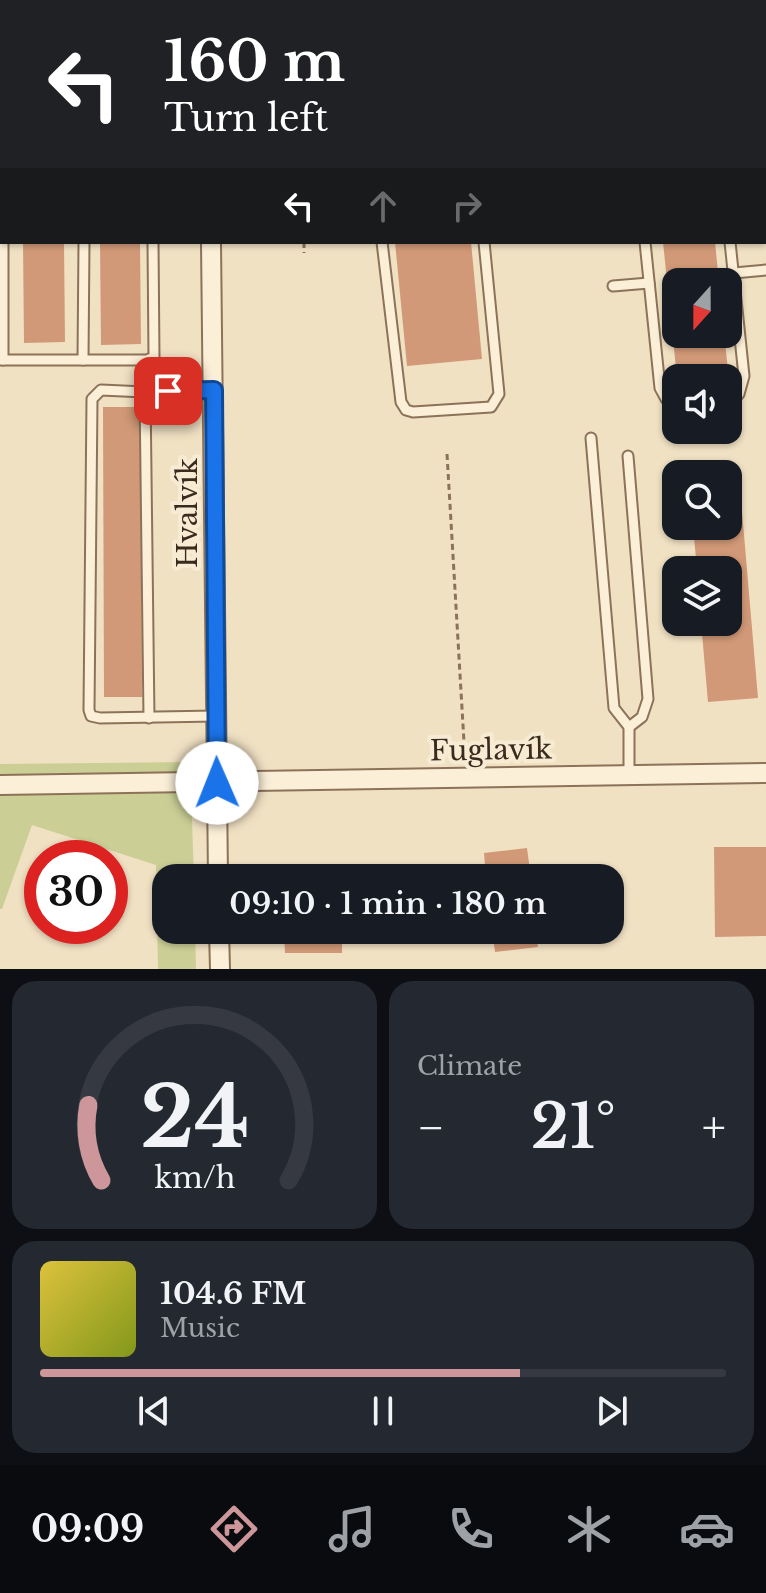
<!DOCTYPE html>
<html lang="en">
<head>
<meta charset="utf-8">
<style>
	:root { --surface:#171b24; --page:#242831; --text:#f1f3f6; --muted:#9ea1a6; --line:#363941; --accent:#cc969b }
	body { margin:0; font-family:"Libre Baskerville",serif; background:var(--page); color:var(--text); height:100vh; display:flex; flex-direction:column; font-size:30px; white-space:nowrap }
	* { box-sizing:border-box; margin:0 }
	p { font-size:26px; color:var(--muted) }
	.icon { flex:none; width:44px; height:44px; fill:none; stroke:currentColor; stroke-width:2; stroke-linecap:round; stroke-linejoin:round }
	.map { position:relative; height:969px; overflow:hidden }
	.side { display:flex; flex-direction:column; gap:12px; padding:12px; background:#0d0f14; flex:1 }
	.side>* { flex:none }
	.hud { position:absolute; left:0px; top:0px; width:766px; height:244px; box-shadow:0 2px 6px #0004; background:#202124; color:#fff; overflow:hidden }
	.needle { width:52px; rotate:201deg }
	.buttons { position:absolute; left:662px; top:268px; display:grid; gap:16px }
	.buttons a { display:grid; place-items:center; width:80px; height:80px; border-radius:16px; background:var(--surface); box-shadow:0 2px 6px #0004; font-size:40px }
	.speed { position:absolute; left:24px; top:840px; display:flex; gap:16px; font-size:40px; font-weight:700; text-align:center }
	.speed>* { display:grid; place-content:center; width:104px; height:104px; border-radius:50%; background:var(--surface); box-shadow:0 2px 6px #0004; line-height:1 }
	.speed .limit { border:12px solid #d22; background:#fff; color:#111 }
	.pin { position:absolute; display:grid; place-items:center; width:68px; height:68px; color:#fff; margin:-34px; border-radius:16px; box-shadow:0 4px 12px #0006 }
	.me { position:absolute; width:88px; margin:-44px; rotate:359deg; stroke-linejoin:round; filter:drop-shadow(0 0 6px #0008) }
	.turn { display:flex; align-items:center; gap:28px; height:168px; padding:0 32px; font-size:36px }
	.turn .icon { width:104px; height:104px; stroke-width:2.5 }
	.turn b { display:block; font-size:56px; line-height:68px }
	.lanes { display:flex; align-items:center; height:76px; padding:0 32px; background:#0003; justify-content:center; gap:40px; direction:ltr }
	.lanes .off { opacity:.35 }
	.big { font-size:60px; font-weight:600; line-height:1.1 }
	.side .tile { flex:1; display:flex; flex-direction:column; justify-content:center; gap:12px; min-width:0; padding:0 28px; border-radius:24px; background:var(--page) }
	.side .dial { align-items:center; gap:0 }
	.dial svg { height:208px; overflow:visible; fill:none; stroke:var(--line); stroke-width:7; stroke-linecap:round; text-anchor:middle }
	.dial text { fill:var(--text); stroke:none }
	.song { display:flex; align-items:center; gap:24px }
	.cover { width:96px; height:96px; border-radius:12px; background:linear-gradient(135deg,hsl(50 70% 55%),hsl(70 70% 35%)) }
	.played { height:8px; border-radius:4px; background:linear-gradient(90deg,var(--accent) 70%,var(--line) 70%) }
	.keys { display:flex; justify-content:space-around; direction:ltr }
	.heat { display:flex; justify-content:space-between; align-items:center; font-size:44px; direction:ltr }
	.side .tiles { flex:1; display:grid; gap:12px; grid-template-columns:1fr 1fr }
	.tile:last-child { grid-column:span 2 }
	.trip { position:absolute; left:152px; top:864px; width:472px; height:80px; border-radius:24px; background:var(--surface); box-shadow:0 2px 6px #0004; font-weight:600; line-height:80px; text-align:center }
	.tabs { display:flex; height:128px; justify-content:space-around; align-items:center; background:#090b0e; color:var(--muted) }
	.tabs .icon { width:56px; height:56px }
	.tabs .on { color:var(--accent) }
	.tabs b { font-size:36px; color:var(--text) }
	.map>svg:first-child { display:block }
	.green { fill:#cbcf96 }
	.building { fill:#d19977 }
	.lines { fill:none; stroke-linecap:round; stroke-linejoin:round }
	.service-casing { stroke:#8c7259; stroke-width:13 }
	.minor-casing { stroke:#8c7259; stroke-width:22 }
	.path { stroke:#8c7259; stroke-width:3; stroke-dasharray:6 4; stroke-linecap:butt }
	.service { stroke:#fbefd7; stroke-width:9 }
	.minor { stroke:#fbefd7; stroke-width:18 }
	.route-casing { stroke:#114b97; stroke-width:20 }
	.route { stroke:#1a73e8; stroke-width:14 }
	.labels { text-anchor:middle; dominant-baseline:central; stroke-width:8; stroke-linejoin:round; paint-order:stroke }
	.street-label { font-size:28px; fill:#3b2b1e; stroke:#f7ecd3 }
</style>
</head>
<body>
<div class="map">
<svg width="766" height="969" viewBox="0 0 766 969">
	<rect width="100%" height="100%" fill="#f1e1c3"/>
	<g class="green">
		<polygon points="0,0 766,0 766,36 764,2 2,2 0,41"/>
		<polygon points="190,762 194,878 166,878 166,930 195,930 196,969 158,969 156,865 32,825 2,909 0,909 0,764"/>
	</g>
	<g class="building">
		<polygon points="23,242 64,242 65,342 24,343"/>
		<polygon points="100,242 140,242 141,344 101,345"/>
		<polygon points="395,242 471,242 482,359 407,366"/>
		<polygon points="663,242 715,242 719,282 676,282 676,334 724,334 729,378 677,378"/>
		<polygon points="103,407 141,407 142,697 104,697"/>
		<polygon points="740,488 758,698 708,702 701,622 728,622 728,570 697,570 693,526 728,526 728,489"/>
		<polygon points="714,847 766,847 766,936 715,937"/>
		<polygon points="527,848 531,878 486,878 484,853"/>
		<rect x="284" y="864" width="57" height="14"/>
		<polygon points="284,930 342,930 342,953 285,953"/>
		<polygon points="492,930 536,930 538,947 495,952"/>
	</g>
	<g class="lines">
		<defs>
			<g id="service">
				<polyline points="0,63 2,70"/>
				<polyline points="1,87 2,177"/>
				<polyline points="3,242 3,360"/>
				<polyline points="382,242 401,402 406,410 413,412 491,407 499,394 484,242"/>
				<polyline points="645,242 660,388 666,399 676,408"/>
				<polyline points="734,273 766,270"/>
				<polyline points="613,286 649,283"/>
				<polyline points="0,360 147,360 154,357 153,242"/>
				<polyline points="83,360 84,242"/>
				<polyline points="213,390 145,392 101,390 92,399 89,710 91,716 100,718 216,716"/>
				<polyline points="145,392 149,718"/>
				<polyline points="728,405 739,394 744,376 730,242"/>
				<polyline points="591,438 614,708 629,727 629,776"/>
				<polyline points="628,456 648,699 642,717 629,727"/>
			</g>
			<g id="minor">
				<polyline points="764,22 766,22"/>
				<polyline points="0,31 2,31"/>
				<polyline points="211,242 218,878"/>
				<polyline points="0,785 766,773"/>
				<polyline points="219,930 220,969"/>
			</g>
		</defs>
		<use href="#service" class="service-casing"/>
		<use href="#minor" class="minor-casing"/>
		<g class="path">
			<polyline points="304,242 304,253"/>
			<polyline points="447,454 465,759"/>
		</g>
		<use href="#service" class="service"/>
		<use href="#minor" class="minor"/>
	</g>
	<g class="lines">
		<defs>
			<polyline id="route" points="168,391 214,390 217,783"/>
		</defs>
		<use href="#route" class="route-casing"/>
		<use href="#route" class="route"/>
	</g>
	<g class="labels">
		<g class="street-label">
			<text transform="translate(187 513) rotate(-90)">Hvalvík</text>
			<text transform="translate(491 750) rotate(-1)">Fuglavík</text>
		</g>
	</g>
</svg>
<div class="buttons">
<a><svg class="needle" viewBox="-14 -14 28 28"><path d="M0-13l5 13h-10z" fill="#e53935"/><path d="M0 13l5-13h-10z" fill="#9ea1a6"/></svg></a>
<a><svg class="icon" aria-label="sound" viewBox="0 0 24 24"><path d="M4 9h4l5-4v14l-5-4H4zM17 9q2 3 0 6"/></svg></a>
<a><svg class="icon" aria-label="search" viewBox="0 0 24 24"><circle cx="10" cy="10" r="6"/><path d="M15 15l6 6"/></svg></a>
<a><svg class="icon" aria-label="layers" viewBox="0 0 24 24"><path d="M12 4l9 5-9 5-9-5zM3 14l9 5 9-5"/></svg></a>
</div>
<div class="speed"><div class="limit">30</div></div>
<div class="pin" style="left:168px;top:391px;background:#d93025"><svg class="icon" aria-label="arrive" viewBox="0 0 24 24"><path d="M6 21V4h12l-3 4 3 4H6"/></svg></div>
<svg class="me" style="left:217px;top:783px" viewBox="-20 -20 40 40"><circle r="19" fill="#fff"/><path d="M0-13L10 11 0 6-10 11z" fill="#1a73e8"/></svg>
<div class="trip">09:10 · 1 min · 180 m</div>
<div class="hud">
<div class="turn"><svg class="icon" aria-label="left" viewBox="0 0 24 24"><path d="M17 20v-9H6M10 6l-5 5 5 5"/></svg><div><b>160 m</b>Turn left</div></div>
<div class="lanes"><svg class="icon" aria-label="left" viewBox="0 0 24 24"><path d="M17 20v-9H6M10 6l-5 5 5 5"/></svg><svg class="icon off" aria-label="ahead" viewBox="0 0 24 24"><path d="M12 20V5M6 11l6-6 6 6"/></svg><svg class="icon off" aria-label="right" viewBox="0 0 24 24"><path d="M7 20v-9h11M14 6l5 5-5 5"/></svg></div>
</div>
</div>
<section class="side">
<div class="tiles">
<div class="tile dial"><svg viewBox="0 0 100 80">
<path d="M14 69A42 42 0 1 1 86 69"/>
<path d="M14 69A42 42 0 0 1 9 40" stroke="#cc969b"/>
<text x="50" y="56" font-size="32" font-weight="700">24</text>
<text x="50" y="72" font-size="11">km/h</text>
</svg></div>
<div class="tile"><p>Climate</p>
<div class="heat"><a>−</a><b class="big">21°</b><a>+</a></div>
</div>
<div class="tile">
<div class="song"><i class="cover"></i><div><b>104.6 FM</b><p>Music</p></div></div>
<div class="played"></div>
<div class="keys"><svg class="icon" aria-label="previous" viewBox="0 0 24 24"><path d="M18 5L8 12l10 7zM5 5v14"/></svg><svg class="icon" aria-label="pause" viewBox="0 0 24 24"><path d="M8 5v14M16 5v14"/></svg><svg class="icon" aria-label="next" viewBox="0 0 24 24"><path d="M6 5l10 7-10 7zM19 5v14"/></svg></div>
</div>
</div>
</section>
<nav class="tabs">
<b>09:09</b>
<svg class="icon on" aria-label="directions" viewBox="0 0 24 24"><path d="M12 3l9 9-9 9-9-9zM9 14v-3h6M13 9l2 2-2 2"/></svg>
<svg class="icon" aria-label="music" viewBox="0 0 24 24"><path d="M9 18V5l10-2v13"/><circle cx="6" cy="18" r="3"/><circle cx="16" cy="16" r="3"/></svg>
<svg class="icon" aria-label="phone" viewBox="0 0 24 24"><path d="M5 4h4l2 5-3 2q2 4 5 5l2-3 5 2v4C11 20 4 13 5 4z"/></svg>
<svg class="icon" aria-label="climate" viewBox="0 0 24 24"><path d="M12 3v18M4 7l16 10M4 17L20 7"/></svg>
<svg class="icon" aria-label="car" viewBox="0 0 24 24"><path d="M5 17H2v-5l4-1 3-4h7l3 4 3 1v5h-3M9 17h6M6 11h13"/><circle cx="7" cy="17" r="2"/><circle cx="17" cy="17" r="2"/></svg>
</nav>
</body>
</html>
